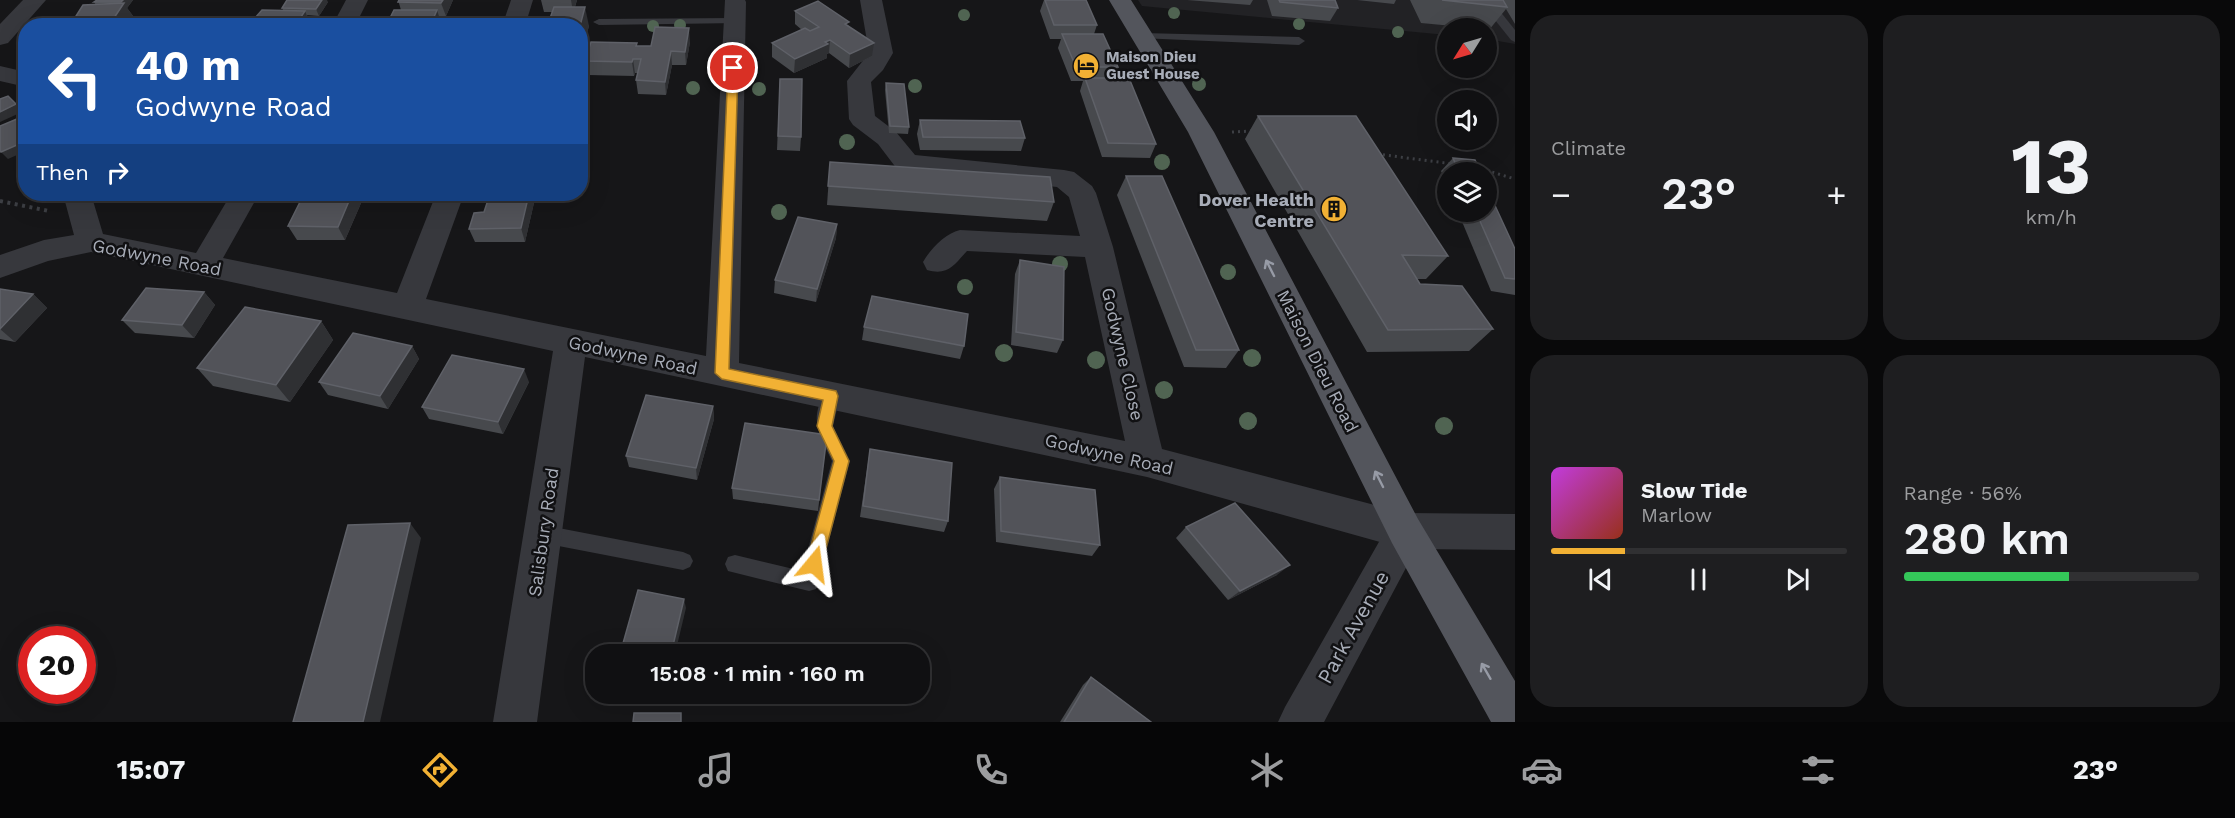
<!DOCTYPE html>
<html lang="en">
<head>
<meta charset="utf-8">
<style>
	:root { --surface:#101012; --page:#1e1e20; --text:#f1f3f6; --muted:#9c9d9f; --line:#303032; --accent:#f2b134 }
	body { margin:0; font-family:"Work Sans",sans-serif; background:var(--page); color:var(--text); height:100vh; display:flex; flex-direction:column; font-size:22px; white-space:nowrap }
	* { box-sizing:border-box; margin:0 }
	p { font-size:20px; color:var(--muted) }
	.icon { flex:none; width:33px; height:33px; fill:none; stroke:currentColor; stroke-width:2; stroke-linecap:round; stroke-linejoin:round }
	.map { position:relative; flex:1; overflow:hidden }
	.details { display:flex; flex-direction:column; gap:15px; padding:15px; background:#09090a; width:720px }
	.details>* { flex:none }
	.guide { position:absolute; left:18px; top:18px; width:570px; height:183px; border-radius:24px; box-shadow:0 6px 24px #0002,0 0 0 2px var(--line); background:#1a4fa0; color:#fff; overflow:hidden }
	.needle { width:39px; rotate:233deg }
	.controls { position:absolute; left:1437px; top:18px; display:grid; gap:12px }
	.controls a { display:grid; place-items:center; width:60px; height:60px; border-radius:50%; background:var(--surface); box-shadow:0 6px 24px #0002,0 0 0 2px var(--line); font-size:30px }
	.speed { position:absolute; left:18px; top:626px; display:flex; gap:12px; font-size:30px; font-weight:700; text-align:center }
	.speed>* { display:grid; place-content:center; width:78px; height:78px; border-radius:50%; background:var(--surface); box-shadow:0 6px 24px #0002,0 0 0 2px var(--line); line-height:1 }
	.speed .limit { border:9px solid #d22; background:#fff; color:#111 }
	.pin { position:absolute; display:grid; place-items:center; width:51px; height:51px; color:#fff; margin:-26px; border:3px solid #fff; border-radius:50%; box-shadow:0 2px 6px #0007 }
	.me { position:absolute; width:66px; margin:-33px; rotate:16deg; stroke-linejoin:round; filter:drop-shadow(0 0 4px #0008) }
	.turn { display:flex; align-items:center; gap:21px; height:126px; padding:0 18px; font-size:27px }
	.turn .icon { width:78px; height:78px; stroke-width:2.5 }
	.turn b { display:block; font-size:42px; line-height:51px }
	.then { display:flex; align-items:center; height:57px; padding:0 18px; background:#0003; gap:12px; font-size:22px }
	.big { font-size:45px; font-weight:600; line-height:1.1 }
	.details .card { flex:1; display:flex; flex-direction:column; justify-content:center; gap:9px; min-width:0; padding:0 21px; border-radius:24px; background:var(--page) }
	.details .dial { align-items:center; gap:0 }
	.dial b { font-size:78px; line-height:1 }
	.song { display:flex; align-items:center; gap:18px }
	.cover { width:72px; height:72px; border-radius:9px; background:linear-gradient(135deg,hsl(290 70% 55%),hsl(10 70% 35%)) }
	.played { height:6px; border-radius:3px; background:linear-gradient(90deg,var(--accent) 25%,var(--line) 25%) }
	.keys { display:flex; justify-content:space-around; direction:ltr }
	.heat { display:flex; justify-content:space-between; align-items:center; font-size:33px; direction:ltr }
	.charge { height:9px; border-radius:4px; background:linear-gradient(90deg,#34c759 56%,var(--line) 0) }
	.details .tiles { flex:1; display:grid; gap:15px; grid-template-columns:repeat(2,1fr) }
	.trip { position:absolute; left:585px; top:644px; width:345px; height:60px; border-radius:24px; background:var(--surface); box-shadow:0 6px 24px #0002,0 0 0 2px var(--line); font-weight:600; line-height:60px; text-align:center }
	.dock { display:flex; height:96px; justify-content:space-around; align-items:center; background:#060607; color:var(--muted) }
	.dock .icon { width:42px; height:42px }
	.dock .on { color:var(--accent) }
	.dock b { font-size:27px; color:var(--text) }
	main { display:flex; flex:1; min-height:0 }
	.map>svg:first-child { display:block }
	.built { fill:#222225 }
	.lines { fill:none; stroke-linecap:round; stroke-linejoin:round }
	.path-far1 { stroke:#3d3f44; stroke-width:3; stroke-dasharray:2 4; stroke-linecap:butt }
	.path { stroke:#3d3f44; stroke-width:4; stroke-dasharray:3 4.5; stroke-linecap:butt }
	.service { fill:#37383d; fill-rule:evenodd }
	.minor { fill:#37383d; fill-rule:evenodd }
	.tertiary { fill:#37383d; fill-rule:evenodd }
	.primary { fill:#53555c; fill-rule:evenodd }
	.tree { fill:#506452 }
	.wall { fill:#47494d }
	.shaded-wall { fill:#2f3033 }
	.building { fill:#525359; stroke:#5f6168; stroke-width:1.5 }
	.oneway { stroke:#979ba6 }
	.route { fill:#f2b134; stroke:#9d7322; stroke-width:1.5 }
	.labels { text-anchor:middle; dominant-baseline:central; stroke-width:5; stroke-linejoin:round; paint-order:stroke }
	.far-poi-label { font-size:15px; font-weight:bold; fill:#a8adb8; stroke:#111113; text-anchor:start }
	.poi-label { font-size:18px; font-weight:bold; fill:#a8adb8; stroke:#111113; text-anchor:end }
	.street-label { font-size:18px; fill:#a8adb8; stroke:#111113 }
	.near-street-label { font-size:21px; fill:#a8adb8; stroke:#111113 }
</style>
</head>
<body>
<main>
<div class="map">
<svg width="1515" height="722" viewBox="0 0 1515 722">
	<rect width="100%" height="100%" fill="#161618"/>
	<polygon class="built" points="1138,0 1515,0 1515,44 1487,39 1486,28 1448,28 1447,35 1142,6"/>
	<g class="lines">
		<g class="path-far1">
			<polyline points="1232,132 1252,131"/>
			<polyline points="1377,154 1453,164"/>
			<polyline points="1475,167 1515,179"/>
		</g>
		<polyline class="path" points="0,201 49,211"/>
		<g class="service">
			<polygon points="1479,0 1491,0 1515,30 1515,42 1511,40"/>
			<polygon points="735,18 739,19 739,23 599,25 593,22 599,19"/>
			<polygon points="1143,33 1299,37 1305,41 1299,45 1139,38 1139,34"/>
			<path d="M 831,389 L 837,391 L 840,396 L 833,426 L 850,461 L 816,589 L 809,591 L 728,571 L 725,564 L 728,557 L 735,555 L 802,571 L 832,461 C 819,433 809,422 825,391 Z"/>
			<polygon points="543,525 683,552 690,555 693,561 690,567 683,570 543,543 536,540 533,534 536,528"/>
		</g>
		<g class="minor">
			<polygon points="23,0 46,0 8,43 0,45 0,24"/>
			<polygon points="346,0 368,0 355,26 332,26"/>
			<polygon points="511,0 533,0 525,26 502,26"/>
			<path d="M 725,0 L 745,0 L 746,2 L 739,363 L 1125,441 L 1085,257 L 967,251 C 954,265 948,276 927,270 L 923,262 C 931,248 945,234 960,230 L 1080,236 L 1069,197 L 1057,187 L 897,169 L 878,144 L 853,125 L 849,119 L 847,81 L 869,53 L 860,0 L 882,0 L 893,53 L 883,70 L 871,82 L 875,116 L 896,132 L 915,155 L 1064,170 L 1074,172 L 1092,186 L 1096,193 L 1113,247 L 1162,449 L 1405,513 L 1418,519 L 1424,531 L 1418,543 L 1405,549 L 1147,477 L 585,357 L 537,722 L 493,722 L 553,351 L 91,252 L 48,261 L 0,278 L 0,255 L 44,240 L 74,235 L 63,194 L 91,194 L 103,234 L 196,253 L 231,194 L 259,194 L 223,258 L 397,293 L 436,194 L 464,194 L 426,299 L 706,356 Z"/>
			<polygon points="0,66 26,72 26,87 0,81"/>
		</g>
		<polygon class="tertiary" points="1405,513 1515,514 1515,550 1416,549 1324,722 1278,722 1285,707 1392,519"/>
		<polygon class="primary" points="1109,0 1131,0 1214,132 1418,519 1515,681 1515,722 1491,722 1392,543 1188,132"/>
	</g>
	<g class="tree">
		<circle cx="1174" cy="13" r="6"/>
		<circle cx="964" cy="15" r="6"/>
		<circle cx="1299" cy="24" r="6"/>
		<circle cx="680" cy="25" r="6"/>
		<circle cx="653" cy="26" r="6"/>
		<circle cx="1398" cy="32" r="6"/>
		<circle cx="1199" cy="84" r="7"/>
		<circle cx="915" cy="86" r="7"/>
		<circle cx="693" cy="88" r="7"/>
		<circle cx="759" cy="89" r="7"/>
		<circle cx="847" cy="142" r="8"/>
		<circle cx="1162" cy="162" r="8"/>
		<circle cx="779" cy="212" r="8"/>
		<circle cx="1060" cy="264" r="8"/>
		<circle cx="1228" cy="272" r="8"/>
		<circle cx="965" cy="287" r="8"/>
		<circle cx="1004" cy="353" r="9"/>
		<circle cx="1252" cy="358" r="9"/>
		<circle cx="1096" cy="360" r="9"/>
		<circle cx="1164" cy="390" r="9"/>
		<circle cx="1248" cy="421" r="9"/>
		<circle cx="1444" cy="426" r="9"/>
	</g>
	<g class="wall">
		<polygon points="97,0 133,0 127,8 133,16 127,26 72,26 71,24 96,5 94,2"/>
		<polygon points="398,0 453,0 446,16 439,16 441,23 401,10"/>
		<polygon points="541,0 577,0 575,7 589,26 582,50 580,49 580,26 548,24 552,12 544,12"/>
		<polygon points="1043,0 1086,0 1097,25 1094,34 1118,67 1114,78 1156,144 1150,158 1102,157 1080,91 1083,81 1071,81 1058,48 1061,39 1050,39 1040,11 1044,0"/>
		<polygon points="1187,0 1253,0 1250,5"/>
		<polygon points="1267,0 1335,0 1338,8 1330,21 1272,16"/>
		<polygon points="1357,0 1396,0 1394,4"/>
		<polygon points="1410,0 1515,0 1515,24 1506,9 1489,30 1486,30 1486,28 1474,28 1421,23"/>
		<polygon points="328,2 319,16 307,15 312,25 283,10 282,8"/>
		<polygon points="795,11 849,26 872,56 849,68 829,53 827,54 827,58 794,73 772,57 772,43 802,30 795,24"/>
		<polygon points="690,42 686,65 672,65 666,95 638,94 636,80 638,73 635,73 634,76 588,75 585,61 637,46 651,46"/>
		<polygon points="780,79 801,137 800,151 777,150"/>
		<polygon points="886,83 909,127 908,134 889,133 885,90"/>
		<polygon points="1258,116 1448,256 1426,279 1417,279 1420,284 1493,329 1469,351 1367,352 1245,139"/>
		<polygon points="920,120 1025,138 1021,151 920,150 917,134"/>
		<polygon points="1453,158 1480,172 1448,172 1448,186 1441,171"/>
		<polygon points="830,162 1054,202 1047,221 827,205"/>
		<polygon points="1126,176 1239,350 1226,368 1184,367 1117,195"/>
		<polygon points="156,194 205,194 201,199 159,198"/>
		<polygon points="365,194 345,240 297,240 288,226"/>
		<polygon points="536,194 525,242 475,242 469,229 484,212"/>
		<polygon points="1458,212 1486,212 1515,279 1515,295 1491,291"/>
		<polygon points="837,224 836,238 816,302 774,293 775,280"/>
		<polygon points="1020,260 1063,340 1057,353 1011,345 1015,274"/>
		<polygon points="0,289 33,294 47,308 15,342 0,339"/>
		<polygon points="204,292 215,305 194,338 135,333 122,320"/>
		<polygon points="321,321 333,340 290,402 213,386 197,368"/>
		<polygon points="864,327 964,346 960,359 862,340"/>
		<polygon points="412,346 419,359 388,409 328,395 319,382"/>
		<polygon points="529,382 503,434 429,419 422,407"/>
		<polygon points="713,406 714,419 697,480 629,467 626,456"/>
		<polygon points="827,435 818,511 733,499 732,488"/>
		<polygon points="870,449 948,521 944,532 860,517"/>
		<polygon points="1000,477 1100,545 1092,556 996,542 994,489"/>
		<polygon points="1186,527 1277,575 1228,600 1176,538"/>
		<polygon points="1091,677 1151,722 1060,722 1083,685"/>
	</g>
	<g class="shaded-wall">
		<polygon points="123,0 133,0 127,8 133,16 127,26 115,26 112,21 123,5 121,2"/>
		<polygon points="322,0 327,0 328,2 319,16 316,9"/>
		<polygon points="443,0 453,0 446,16 441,3"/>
		<polygon points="571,0 577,0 573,12"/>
		<polygon points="585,7 589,26 582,50 580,26"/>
		<polygon points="437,10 441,23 440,26 430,26"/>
		<polygon points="305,11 311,26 295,26"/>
		<polygon points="689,28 690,42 686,65 685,52"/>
		<polygon points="830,40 829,53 827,54 827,58 794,73 795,59"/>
		<polygon points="874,43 872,56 849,68 850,54"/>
		<polygon points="671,51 672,65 666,95 665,82"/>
		<polygon points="633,59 635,73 634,76 632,62"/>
		<polygon points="16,104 22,112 0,122 0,112"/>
		<polygon points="26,141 26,151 8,159 1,152"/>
		<polygon points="197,194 205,194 201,199"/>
		<polygon points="352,194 365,194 345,240 338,227"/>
		<polygon points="529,194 536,194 525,242 521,228"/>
		<polygon points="837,224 836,238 816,302 817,289"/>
		<polygon points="204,292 215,305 194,338 182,325"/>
		<polygon points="33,294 47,308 15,342 0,329"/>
		<polygon points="321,321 333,340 290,402 276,385"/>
		<polygon points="412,346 419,359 388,409 380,396"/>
		<polygon points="524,369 529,382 503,434 498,422"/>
		<polygon points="713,406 714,419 697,480 696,468"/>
		<polygon points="410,523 421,538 380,722 363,722"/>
		<polygon points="1290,565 1277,575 1228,600 1240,591"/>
		<polygon points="684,599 686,608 675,654 671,654"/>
	</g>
	<g class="building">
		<polygon points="97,0 123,0 121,2 94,2"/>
		<polygon points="287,0 322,0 316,9 282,8"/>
		<polygon points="399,0 443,0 441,3 398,2"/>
		<polygon points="1045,0 1086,0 1097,25 1054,25"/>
		<polygon points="1279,0 1335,0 1338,8 1280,2"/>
		<polygon points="1442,0 1503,0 1507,7"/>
		<polygon points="818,1 849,22 845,24 874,43 850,54 830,40 825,42 828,44 795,59 772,43 805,28 810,31 819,27 795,11"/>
		<polygon points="124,3 112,21 71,24 83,5"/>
		<polygon points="554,7 585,7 580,26 534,26 534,24 548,24"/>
		<polygon points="262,10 305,11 295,26 249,25"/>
		<polygon points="394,10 437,10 430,26 386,26"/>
		<polygon points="655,27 689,28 685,52 671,51 665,82 636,80 641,59 633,59 632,62 585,61 591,42 637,43 636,46 651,46"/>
		<polygon points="1062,34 1103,34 1118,67 1076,67"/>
		<polygon points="1085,78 1129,78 1156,144 1108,143"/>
		<polygon points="780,79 802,79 801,137 778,136"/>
		<polygon points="886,83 904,84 909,127 890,126"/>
		<polygon points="8,96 16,104 0,112 0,99"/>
		<polygon points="1258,116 1356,116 1448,256 1402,255 1420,284 1462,286 1493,329 1388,330"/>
		<polygon points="17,119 26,128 26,141 1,152 0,150 0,126"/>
		<polygon points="920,120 1020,121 1025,138 923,137"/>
		<polygon points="1453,158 1475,160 1480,172 1459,172"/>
		<polygon points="830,162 1050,177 1054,202 828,186"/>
		<polygon points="1126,176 1162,176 1239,350 1196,350"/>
		<polygon points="1486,186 1515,249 1515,279 1505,278 1476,212 1486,212"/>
		<polygon points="304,194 352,194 338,227 288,226"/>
		<polygon points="490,194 529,194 521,228 469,229 474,213 484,212"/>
		<polygon points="798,217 837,224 817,289 775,280"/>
		<polygon points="1020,260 1064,267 1063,340 1016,332"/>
		<polygon points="146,288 204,292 182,325 122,320"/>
		<polygon points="0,289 33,294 0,329"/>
		<polygon points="872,296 968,314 964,346 864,327"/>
		<polygon points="245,307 321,321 276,385 197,368"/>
		<polygon points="353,333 412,346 380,396 319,382"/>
		<polygon points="452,355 524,369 498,422 422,407"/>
		<polygon points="646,395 713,406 696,468 626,456"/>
		<polygon points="745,423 827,435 819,500 732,488"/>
		<polygon points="870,449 952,463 948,521 863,506"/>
		<polygon points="1000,477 1095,490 1100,545 1001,531"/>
		<polygon points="1235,503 1290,565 1240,591 1186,527"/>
		<polygon points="410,523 363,722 293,722 348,525"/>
		<polygon points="638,590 684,599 671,654 620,654"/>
		<polygon points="1091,677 1151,722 1064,722"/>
		<polygon points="634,713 681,713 681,722 633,722"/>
	</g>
	<defs><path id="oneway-shaft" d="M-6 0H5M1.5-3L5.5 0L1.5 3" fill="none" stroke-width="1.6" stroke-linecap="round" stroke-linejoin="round" transform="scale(1.5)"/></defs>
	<g class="oneway">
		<use href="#oneway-shaft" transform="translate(1270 268) rotate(-117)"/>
		<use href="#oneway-shaft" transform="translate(1379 479) rotate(-117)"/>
		<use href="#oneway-shaft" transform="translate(1486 671) rotate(-120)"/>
	</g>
	<polygon class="route" points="733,65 738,68 729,369 836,391 838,396 832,426 849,461 822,564 820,569 814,571 808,569 806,564 834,461 817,426 823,400 722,379 715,373 728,68"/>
	<defs>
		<symbol id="hotel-disc" viewBox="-11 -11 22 22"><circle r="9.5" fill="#f2b134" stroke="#111113"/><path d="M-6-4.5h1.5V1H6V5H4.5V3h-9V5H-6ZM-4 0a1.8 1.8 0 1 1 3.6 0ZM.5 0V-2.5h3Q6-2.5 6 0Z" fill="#111"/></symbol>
		<symbol id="building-disc" viewBox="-11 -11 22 22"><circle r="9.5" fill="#f2b134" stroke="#111113"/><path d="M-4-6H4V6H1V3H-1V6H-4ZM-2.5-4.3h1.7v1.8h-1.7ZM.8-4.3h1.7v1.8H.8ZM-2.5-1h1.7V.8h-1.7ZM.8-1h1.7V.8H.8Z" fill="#111"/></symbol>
	</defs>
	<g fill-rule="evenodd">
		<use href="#hotel-disc" x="1071" y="51" width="30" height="30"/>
		<use href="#building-disc" x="1319" y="194" width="30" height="30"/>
	</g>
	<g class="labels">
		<g class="far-poi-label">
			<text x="1106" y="57">Maison Dieu<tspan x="1106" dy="17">Guest House</tspan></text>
		</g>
		<g class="poi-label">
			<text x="1314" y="199">Dover Health<tspan x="1314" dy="21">Centre</tspan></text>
		</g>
		<g class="street-label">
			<text transform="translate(157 257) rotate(11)">Godwyne Road</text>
			<text transform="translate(1123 354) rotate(77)">Godwyne Close</text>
			<text transform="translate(633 355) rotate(12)">Godwyne Road</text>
			<text transform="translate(1318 361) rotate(63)">Maison Dieu Road</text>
			<text transform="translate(1109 454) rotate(13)">Godwyne Road</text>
			<text transform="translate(543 532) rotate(-82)">Salisbury Road</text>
		</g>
		<g class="near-street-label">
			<text transform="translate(1353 627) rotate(-61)">Park Avenue</text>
		</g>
	</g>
</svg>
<div class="controls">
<a><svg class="needle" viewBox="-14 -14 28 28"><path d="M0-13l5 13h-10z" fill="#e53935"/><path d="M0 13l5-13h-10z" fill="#9c9d9f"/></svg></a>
<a><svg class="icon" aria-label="sound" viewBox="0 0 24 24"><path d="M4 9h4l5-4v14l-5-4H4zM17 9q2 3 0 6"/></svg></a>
<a><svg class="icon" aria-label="layers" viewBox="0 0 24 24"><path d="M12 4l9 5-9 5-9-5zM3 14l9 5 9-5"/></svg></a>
</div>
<div class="speed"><div class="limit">20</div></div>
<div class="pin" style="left:733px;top:68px;background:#d93025"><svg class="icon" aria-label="arrive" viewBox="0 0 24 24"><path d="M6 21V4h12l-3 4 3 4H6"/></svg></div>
<svg class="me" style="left:814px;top:564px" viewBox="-20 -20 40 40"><path d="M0-17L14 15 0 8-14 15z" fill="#f2b134" stroke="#fff" stroke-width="4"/></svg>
<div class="trip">15:08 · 1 min · 160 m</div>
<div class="guide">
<div class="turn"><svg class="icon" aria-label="left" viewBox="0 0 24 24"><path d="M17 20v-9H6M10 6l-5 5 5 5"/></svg><div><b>40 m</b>Godwyne Road</div></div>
<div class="then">Then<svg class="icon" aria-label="right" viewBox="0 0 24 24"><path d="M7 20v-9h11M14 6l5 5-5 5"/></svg></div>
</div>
</div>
<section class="details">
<div class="tiles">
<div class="card"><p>Climate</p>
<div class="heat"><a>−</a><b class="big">23°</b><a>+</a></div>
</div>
<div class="card dial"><b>13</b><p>km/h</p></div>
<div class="card">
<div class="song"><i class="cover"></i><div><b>Slow Tide</b><p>Marlow</p></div></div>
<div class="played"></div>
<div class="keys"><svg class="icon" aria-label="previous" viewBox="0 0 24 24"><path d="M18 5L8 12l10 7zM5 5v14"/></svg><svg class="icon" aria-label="pause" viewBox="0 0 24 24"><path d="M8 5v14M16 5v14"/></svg><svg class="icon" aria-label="next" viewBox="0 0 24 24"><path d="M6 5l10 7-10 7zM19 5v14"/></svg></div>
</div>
<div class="card"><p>Range · 56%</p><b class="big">280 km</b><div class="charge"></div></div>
</div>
</section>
</main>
<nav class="dock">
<b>15:07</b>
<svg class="icon on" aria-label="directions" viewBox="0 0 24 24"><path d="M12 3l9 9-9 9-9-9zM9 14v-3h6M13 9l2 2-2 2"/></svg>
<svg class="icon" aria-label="music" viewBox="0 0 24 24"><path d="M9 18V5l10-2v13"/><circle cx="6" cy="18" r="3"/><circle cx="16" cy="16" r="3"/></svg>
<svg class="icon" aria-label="phone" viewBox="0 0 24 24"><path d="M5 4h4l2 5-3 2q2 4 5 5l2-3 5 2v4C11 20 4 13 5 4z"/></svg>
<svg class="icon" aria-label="climate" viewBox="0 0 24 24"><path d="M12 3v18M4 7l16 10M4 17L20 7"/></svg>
<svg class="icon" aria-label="car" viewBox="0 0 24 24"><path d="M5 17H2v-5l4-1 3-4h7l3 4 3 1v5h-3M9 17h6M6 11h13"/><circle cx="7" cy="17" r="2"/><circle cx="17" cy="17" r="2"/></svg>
<svg class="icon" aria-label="filters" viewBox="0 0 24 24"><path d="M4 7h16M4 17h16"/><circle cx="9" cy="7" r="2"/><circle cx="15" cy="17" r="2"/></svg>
<b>23°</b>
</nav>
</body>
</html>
